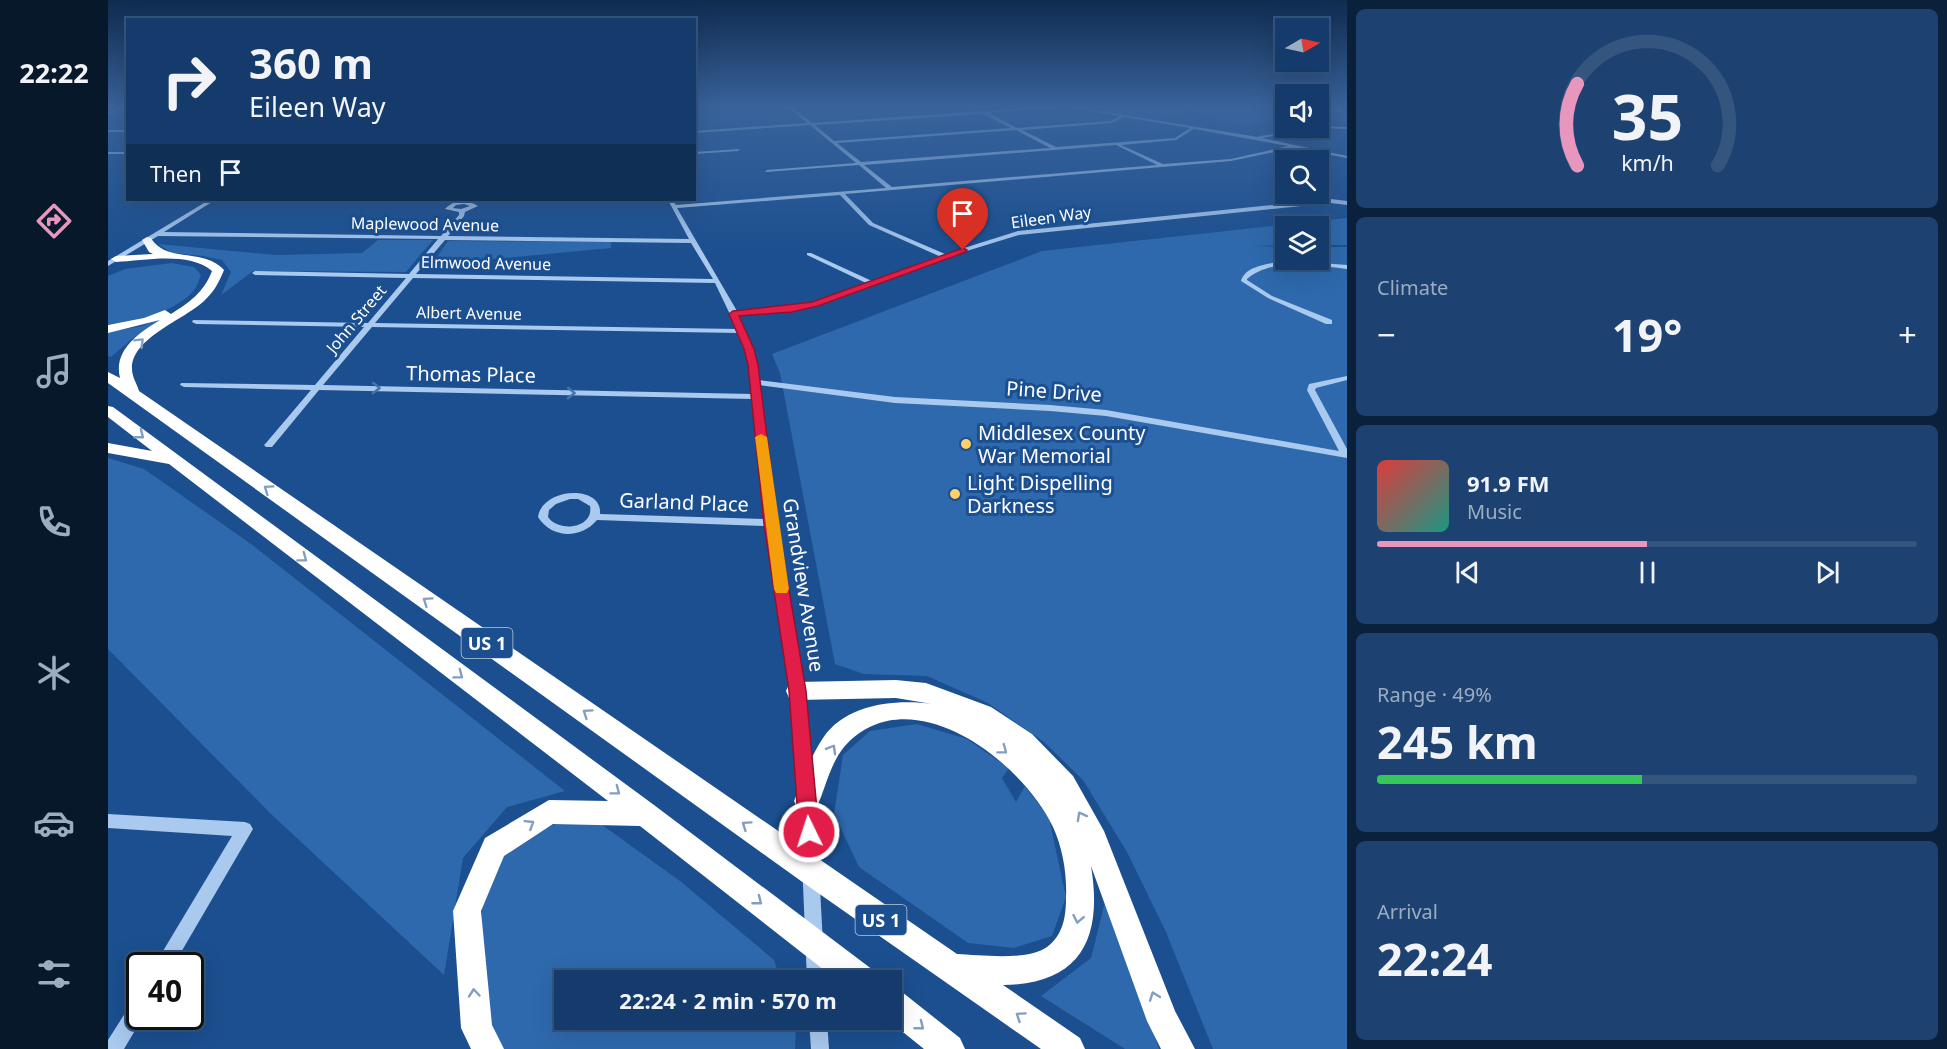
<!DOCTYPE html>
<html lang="en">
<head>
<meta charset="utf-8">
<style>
	:root { --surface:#143b6b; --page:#1d4271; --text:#f1f3f6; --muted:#9dadc1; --line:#33557e; --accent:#e797bd }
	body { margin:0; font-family:"Noto Sans",sans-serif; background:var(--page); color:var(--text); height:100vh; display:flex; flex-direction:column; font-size:22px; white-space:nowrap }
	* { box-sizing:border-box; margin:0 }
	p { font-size:20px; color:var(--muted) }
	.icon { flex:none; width:33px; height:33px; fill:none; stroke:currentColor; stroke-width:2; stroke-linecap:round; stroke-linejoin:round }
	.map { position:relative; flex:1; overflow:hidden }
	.drawer { display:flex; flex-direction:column; gap:9px; padding:9px; background:#0b203b; width:600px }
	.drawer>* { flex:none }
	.hud { position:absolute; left:18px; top:18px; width:570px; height:183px; border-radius:0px; box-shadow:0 6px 24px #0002,0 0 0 2px var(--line); background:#143b6b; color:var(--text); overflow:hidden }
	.needle { width:39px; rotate:81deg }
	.buttons { position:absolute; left:1167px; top:18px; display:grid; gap:12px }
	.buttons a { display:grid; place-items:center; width:54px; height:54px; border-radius:0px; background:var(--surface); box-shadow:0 6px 24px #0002,0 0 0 2px var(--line); font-size:30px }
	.speed { position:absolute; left:18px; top:952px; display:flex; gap:12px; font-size:30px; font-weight:700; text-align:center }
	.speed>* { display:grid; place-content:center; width:78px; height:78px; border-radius:50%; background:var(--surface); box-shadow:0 6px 24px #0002,0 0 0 2px var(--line); line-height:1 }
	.speed .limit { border:3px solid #111; border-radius:9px; background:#fff; color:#111 }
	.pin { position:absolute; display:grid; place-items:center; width:51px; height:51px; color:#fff; margin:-62px -26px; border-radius:50% 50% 50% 0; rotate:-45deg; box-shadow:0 0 6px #0007 }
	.pin .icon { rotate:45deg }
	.me { position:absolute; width:66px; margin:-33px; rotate:356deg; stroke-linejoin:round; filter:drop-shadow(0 0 4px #0008) }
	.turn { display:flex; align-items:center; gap:21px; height:126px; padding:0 24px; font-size:27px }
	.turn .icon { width:78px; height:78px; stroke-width:2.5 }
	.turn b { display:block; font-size:42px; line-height:51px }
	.then { display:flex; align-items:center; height:57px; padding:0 24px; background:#0003; gap:12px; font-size:22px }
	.big { font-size:45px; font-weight:700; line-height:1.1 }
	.drawer .widget { flex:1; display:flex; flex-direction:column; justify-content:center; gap:9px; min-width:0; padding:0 21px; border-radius:9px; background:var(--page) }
	.drawer .dial { align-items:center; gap:0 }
	.dial svg { height:156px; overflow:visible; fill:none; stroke:var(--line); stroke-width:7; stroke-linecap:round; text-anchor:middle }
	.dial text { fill:var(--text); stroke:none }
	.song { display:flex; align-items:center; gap:18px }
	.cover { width:72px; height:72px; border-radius:9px; background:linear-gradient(135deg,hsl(0 70% 55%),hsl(170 70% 35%)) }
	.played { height:6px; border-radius:3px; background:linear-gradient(90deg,var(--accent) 50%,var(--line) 50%) }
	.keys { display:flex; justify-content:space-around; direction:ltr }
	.heat { display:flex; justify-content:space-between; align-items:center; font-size:33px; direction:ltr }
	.charge { height:9px; border-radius:4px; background:linear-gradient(90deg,#34c759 49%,var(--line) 0) }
	.trip { position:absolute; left:446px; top:970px; width:348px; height:60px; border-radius:0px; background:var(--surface); box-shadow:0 6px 24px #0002,0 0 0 2px var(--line); font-weight:700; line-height:60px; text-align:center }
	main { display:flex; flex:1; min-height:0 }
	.tabs { display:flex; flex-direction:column; width:108px; justify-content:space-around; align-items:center; background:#08182b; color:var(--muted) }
	.tabs .icon { width:42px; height:42px }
	.tabs .selected { color:var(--accent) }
	.tabs b { font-size:27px; color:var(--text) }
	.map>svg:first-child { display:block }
	.green { fill:#2e69ad }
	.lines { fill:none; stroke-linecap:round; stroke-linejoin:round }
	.stream { stroke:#9cc4f0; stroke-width:2 }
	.minor { fill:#a9c9ee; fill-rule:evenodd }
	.highway { fill:#fff; fill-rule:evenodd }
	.rail-casing { stroke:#fff; stroke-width:3 }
	.rail { stroke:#1b4f8f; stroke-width:2; stroke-dasharray:6; stroke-linecap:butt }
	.oneway { stroke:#829ec1 }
	.oneway2 { stroke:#4674ac }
	.route { fill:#e11d48; stroke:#92132f; stroke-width:1.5 }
	.slow { fill:#f59e0b }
	.poi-dot { fill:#ffd166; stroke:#1b4f8f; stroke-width:2 }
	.labels { text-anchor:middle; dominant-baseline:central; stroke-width:6; stroke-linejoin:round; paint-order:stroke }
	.far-street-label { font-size:16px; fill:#fff; stroke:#1b4f8f }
	.shield { fill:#1b4f8f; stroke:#bbcadd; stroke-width:1.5 }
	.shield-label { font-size:18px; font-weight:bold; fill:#fff }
	.street-label { font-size:20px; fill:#fff; stroke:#1b4f8f }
	.poi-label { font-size:20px; fill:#fff; stroke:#1b4f8f; text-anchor:start }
</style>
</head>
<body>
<main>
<nav class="tabs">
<b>22:22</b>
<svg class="icon selected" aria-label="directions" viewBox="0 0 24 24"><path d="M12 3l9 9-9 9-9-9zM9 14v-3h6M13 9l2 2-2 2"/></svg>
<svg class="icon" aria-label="music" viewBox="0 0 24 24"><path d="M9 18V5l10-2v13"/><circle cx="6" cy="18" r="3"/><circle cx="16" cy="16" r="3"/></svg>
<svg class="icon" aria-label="phone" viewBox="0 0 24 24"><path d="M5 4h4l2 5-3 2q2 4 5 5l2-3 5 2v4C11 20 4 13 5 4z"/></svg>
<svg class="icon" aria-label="climate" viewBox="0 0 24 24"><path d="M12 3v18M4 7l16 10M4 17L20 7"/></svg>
<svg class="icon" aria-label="car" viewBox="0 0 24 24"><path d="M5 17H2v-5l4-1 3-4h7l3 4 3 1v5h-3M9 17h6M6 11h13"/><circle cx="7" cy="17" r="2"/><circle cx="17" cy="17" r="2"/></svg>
<svg class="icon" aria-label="filters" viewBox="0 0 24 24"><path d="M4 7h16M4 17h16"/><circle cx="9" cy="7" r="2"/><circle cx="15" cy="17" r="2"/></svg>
</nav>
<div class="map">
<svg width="1239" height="1049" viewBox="0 0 1239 1049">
	<rect width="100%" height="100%" fill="#1b4f8f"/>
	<g class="green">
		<polygon points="971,107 1177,107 1178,115 1165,114 1172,121 1139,125 1106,119 1112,115 1078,111 1052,120"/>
		<polygon points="1210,107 1239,107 1239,121 1211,118"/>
		<polygon points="1239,218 1239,245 1211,245 1210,226 1178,226 1177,245 1144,246 1177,247 1178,260 1210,260 1211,247 1239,247 1239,1049 1105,1049 1058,932 1019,852 975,780 936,742 880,703 819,676 756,674 727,664 672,373 664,354 934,251"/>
		<polygon points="270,240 325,240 298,272 145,271 113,295 123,272 114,260 95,256 64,253 50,244 168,255 254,253"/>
		<polygon points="340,241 503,242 503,248 323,265"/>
		<path d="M 64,263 L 86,267 L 93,275 C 91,279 90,285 87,289 C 72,310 25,324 0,324 L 0,276 L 17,269 Z"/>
		<polygon points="63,315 24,339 3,357 0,356 0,332 34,326"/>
		<polygon points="0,458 36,469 143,544 457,791 399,807 355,858 336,975 163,814 0,649"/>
		<polygon points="809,724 859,739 901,768 894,778 908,802 917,786 941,818 958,897 944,936 906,948 860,943 751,867 726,814 735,755 762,731"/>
		<polygon points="490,822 572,881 666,960 673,981 456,981 456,1020 685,1020 688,1028 687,1049 392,1049 385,1036 374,946 374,900 391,850 447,824"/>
		<polygon points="998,898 1051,1049 1017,1049 933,996 983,958"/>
	</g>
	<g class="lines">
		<polyline class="stream" points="0,113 17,107"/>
		<g class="minor">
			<path d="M 680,107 L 684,107 L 704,123 L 936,107 L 956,107 L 881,113 L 909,128 L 1003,121 L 1011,116 L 959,107 L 968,107 L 1150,137 L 1152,136 L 1210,128 L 1210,126 L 1239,127 L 1239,129 L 1211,128 L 1154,138 L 1239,156 L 1239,158 L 1186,148 L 1123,161 L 737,194 L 765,223 L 837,254 L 910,231 L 1223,199 L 1239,201 L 1239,205 L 1223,203 L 911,235 L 839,257 L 767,285 L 709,305 L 684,311 L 631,316 C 641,336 648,357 651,380 L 787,397 L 942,405 L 998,410 L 1231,451 L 1199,390 L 1201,384 L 1239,376 L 1239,380 L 1208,388 L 1207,390 L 1239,449 L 1239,458 L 998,416 L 942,411 L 787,403 L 651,385 L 668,523 L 696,691 L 708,813 L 717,981 L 699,981 L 692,813 L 682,691 L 658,526 L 489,520 C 472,540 443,538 430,517 C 434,487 495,484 492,514 L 657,519 L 645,399 L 211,390 L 164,447 L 158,447 L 156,445 L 158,443 L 203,390 L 76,387 L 72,385 L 73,383 L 207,385 L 256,327 L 88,324 L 84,322 L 85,320 L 260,323 L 298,278 L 147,275 L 144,273 L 147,271 L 301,274 L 330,239 L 50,236 L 0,266 L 0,261 L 101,200 L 107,200 L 56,232 L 333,236 L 351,215 L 351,212 L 337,209 C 347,199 358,199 370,206 L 357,212 L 356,216 L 340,236 L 581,239 L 560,200 L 564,200 L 568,205 L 778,188 L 751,165 L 657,172 L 659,170 L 748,163 L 702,125 L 586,133 L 586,131 L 699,123 ZM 875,114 L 903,128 L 726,141 L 707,125 ZM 1016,117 L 1082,128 L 1067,138 L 948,147 L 914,130 L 1004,123 ZM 1086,129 L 1180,146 L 1123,159 L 1055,164 L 1013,145 L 1068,140 ZM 908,130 L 942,148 L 753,162 L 729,143 ZM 1008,145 L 1049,165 L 784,187 L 756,165 ZM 732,195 L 761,225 L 831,256 L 764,281 L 703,253 L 699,253 L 699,255 L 758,283 L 705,302 L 684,307 L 629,311 L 569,208 ZM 356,204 L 362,206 L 353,209 L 345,208 L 348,205 ZM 337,240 L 583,243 L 605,279 L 308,274 ZM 305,278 L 607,283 L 629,329 L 267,323 ZM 264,327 L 631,333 L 641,365 L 644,394 L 215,385 ZM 462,499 L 470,499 L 482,506 C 486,528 451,533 440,517 L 441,510 L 448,504 Z"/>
			<rect x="0" y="130" width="20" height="2"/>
			<polygon points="632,149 630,151 586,154 586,152"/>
			<rect x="0" y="152" width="20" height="2"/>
			<path d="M 1169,262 L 1200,262 L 1239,265 L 1239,269 C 1208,266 1165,257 1139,279 L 1139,280 L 1164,296 L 1224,320 L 1224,324 L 1218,324 L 1160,298 L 1133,281 C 1137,267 1156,265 1169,262 Z"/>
			<polygon points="0,814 137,822 142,824 145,829 65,966 46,966 124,836 0,828"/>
			<polygon points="32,996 32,1017 35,1017 16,1049 0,1049 0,1040 26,999"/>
			<polygon points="701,1020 719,1020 721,1049 703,1049"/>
		</g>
		<g class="highway">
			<path d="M 39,237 L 43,238 C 59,264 95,247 116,270 C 111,282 106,292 96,301 C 76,320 23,338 24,369 C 24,377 29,384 31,391 L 849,954 C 872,955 920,961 939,947 C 955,935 958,917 958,898 C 959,874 955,849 945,827 C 914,761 801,674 736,747 C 722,764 717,790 708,809 L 699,813 L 690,809 L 686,801 C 695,780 702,757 715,738 C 738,704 787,699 824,704 L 788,698 L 689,700 L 681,698 L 678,691 L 681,684 L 689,682 L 788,680 L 818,683 L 883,707 L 924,734 L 965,776 L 996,831 L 1067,1011 L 1087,1049 L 1053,1049 L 1039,1021 L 983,866 C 995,938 973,984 895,985 L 972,1038 L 977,1049 L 933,1049 L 693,881 L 0,383 L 0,372 L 12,378 C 5,350 31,333 52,320 L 0,333 L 0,325 L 36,318 L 57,310 L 63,314 C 82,302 96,292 104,271 C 80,251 36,261 8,262 L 3,259 L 8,256 L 45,254 L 41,252 L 34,240 Z"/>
			<polygon points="0,406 5,407 546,805 765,970 769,981 730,981 532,826 445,824 396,856 373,911 384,1025 396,1049 363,1049 353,1028 345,911 377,838 441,800 500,801 61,464 0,453 0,443 44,451 0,417"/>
			<polygon points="783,988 794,992 852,1038 857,1049 816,1049 780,1020 783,1020"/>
		</g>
		<defs>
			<polyline id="rail" points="1210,108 1239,111"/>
		</defs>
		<use href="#rail" class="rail-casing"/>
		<use href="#rail" class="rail"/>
	</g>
	<defs><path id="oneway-chevron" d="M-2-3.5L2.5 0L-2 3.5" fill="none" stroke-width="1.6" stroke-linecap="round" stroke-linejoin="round" transform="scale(1.5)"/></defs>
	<g class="oneway">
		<use href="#oneway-chevron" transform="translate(32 342) rotate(-45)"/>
		<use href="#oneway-chevron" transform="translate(32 435) rotate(38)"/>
		<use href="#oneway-chevron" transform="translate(160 489) rotate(-145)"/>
		<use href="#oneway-chevron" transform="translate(195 558) rotate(37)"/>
		<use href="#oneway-chevron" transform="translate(319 601) rotate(-145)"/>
		<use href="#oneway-chevron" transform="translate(351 675) rotate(37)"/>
		<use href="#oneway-chevron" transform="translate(479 713) rotate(-145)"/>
		<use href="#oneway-chevron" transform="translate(724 749) rotate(-60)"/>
		<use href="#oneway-chevron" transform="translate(895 750) rotate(37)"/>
		<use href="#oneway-chevron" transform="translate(508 791) rotate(37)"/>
		<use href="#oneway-chevron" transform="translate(973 816) rotate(-119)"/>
		<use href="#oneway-chevron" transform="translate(422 824) rotate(-32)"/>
		<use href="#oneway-chevron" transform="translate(638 825) rotate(-145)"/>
		<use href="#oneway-chevron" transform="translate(650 901) rotate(38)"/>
		<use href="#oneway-chevron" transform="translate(970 919) rotate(101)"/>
		<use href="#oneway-chevron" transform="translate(366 993) rotate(-95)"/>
		<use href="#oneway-chevron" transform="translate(1046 996) rotate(-110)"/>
		<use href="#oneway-chevron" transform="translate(912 1016) rotate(-146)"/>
		<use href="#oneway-chevron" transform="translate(812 1026) rotate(38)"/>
	</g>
	<g class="oneway2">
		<use href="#oneway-chevron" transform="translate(268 388) rotate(1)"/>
		<use href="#oneway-chevron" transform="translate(463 393) rotate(1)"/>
	</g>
	<linearGradient id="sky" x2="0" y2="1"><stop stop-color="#0f2b4f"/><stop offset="0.42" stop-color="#39639b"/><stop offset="1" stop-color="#39639b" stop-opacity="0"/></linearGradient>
	<rect width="1239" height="254" fill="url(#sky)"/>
	<polygon class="route" points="855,248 859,250 858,252 710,306 684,312 631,316 646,349 650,365 670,524 698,691 711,832 708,839 701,842 694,839 691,832 681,691 656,524 640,365 636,349 621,314 625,311 704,302"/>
	<polygon class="slow" points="653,434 659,437 681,589 679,593 668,593 666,589 647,437"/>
	<g class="poi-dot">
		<circle cx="858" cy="444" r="6"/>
		<circle cx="847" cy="494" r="6"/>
	</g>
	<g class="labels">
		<g class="far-street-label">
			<text transform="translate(943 217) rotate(-8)">Eileen Way</text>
			<text transform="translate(317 224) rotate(1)">Maplewood Avenue</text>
			<text transform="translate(378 263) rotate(1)">Elmwood Avenue</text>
			<text transform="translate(361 313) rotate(1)">Albert Avenue</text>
			<text transform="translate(248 319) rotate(-50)">John Street</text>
		</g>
		<g class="shield">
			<rect x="353.5" y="628" width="51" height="30" rx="4.5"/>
			<rect x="747.5" y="905" width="51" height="30" rx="4.5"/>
		</g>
		<g class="shield-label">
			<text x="379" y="643">US 1</text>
			<text x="773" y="920">US 1</text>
		</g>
		<g class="street-label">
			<text transform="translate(363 374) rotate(1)">Thomas Place</text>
			<text transform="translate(946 391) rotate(4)">Pine Drive</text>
			<text transform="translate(576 502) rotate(2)">Garland Place</text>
			<text transform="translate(696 585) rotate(81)">Grandview Avenue</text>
		</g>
		<g class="poi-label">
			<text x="870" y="432">Middlesex County<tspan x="870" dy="23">War Memorial</tspan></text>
			<text x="859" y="482">Light Dispelling<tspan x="859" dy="23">Darkness</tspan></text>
		</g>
	</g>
</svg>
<div class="buttons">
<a><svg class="needle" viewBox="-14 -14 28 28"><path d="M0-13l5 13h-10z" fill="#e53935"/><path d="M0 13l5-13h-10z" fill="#9dadc1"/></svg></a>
<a><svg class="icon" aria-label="sound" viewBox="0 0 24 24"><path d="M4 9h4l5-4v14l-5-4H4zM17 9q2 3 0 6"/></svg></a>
<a><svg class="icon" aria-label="search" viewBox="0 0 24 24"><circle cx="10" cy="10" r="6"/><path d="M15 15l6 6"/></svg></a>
<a><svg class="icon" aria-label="layers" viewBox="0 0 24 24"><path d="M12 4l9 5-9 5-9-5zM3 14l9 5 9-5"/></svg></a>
</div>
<div class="speed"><div class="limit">40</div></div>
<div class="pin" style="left:855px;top:250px;background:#d93025"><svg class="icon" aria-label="arrive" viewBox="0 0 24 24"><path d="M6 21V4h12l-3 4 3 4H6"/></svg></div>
<svg class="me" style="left:701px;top:832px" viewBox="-20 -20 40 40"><circle r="17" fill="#e11d48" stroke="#fff" stroke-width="3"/><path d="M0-11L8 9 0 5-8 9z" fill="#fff"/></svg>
<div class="trip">22:24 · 2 min · 570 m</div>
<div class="hud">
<div class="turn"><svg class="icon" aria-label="right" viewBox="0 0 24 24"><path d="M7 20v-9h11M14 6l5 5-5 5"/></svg><div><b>360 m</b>Eileen Way</div></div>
<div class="then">Then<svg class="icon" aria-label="arrive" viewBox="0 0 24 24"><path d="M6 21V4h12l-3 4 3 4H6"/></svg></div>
</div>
</div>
<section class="drawer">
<div class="widget dial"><svg viewBox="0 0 100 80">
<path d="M14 69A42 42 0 1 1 86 69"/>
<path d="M14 69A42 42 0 0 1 14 27" stroke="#e797bd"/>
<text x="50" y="56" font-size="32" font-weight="700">35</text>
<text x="50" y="72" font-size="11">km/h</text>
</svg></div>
<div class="widget"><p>Climate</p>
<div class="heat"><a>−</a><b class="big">19°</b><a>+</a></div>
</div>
<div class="widget">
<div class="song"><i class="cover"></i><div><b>91.9 FM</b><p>Music</p></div></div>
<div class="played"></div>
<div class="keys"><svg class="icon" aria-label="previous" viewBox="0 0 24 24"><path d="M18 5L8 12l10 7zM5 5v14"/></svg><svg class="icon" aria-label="pause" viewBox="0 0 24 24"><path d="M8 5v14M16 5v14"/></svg><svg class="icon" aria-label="next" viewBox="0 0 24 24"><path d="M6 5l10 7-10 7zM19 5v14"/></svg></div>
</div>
<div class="widget"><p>Range · 49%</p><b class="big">245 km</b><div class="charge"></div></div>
<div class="widget"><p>Arrival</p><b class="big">22:24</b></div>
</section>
</main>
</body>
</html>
